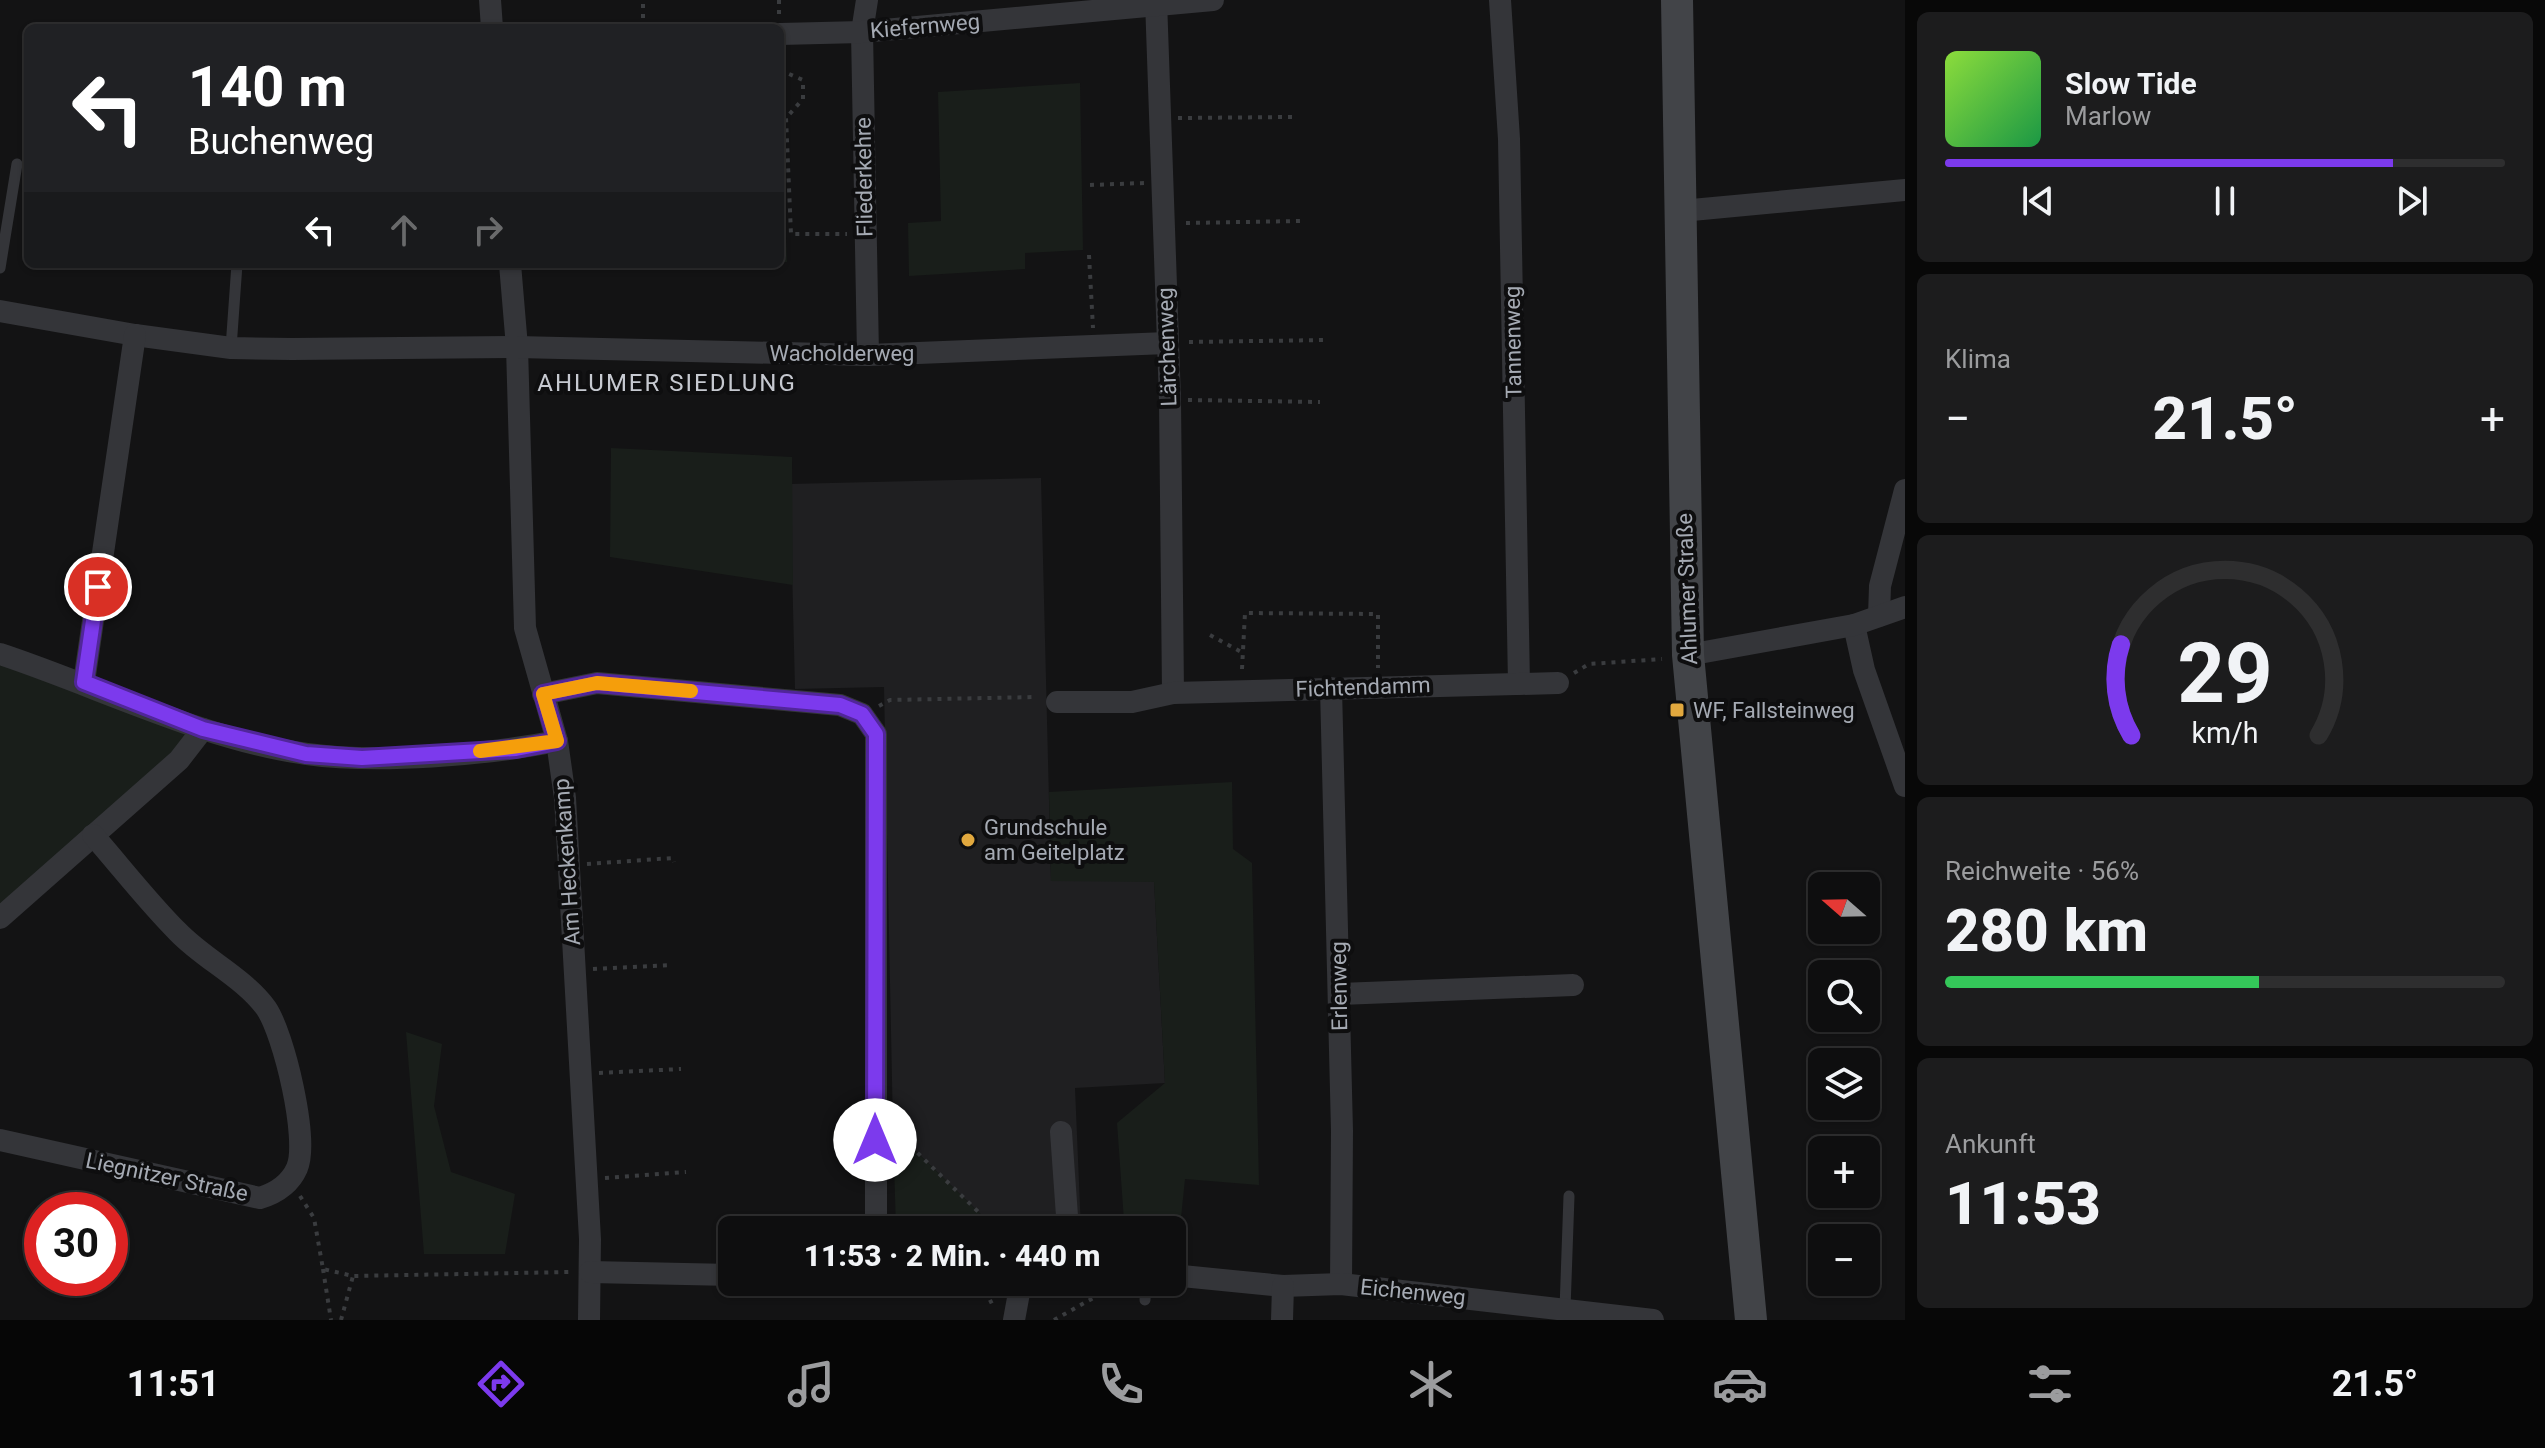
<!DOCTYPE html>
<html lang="de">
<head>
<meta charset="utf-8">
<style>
	:root { --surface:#0e0e0f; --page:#1c1c1d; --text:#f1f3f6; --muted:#9b9c9e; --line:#2e2e2f; --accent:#7c3aed }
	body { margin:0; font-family:Roboto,sans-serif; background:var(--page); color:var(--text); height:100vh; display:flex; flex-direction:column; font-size:30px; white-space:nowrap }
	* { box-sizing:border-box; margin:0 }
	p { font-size:26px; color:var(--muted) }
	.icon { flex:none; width:44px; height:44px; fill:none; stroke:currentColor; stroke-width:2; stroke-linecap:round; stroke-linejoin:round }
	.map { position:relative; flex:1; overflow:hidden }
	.panel { display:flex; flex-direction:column; gap:12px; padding:12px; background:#080808; width:640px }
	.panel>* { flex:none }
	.hud { position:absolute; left:24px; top:24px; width:760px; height:244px; border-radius:12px; box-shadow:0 2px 6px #0004,0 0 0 2px var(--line); background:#202124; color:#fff; overflow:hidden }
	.needle { width:52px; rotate:290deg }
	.controls { position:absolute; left:1808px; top:872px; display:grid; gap:16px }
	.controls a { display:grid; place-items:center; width:72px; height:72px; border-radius:12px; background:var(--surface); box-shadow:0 2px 6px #0004,0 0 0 2px var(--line); font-size:40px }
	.speed { position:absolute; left:24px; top:1192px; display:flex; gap:16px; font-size:40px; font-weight:700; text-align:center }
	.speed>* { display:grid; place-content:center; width:104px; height:104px; border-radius:50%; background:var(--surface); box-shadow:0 2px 6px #0004,0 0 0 2px var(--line); line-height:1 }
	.speed .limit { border:12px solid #d22; background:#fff; color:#111 }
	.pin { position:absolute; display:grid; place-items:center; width:68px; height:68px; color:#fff; margin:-34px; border:4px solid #fff; border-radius:50%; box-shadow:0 2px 8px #0007 }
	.me { position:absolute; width:88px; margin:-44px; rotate:0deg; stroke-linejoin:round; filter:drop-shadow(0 0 6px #0008) }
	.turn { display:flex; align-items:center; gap:28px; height:168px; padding:0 32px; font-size:36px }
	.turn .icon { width:104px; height:104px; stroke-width:2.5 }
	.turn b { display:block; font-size:56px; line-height:68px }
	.lanes { display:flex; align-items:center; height:76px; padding:0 32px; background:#0003; justify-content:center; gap:40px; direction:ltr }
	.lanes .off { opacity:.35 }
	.big { font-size:60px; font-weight:800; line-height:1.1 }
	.panel .tile { flex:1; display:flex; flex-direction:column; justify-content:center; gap:12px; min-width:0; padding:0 28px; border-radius:12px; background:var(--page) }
	.panel .dial { align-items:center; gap:0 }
	.dial svg { height:208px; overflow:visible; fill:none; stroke:var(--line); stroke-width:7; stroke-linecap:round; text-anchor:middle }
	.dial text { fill:var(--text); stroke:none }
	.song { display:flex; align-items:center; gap:24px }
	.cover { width:96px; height:96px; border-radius:12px; background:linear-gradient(135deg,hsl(90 70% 55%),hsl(140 70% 35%)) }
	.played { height:8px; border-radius:4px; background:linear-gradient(90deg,var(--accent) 80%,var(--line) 80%) }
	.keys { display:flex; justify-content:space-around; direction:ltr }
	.heat { display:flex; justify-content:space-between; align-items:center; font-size:44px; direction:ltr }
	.charge { height:12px; border-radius:6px; background:linear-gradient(90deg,#34c759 56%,var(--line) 0) }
	.trip { position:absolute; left:718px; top:1216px; width:468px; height:80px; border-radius:12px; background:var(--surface); box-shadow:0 2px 6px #0004,0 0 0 2px var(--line); font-weight:800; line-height:80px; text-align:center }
	.tab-bar { display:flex; height:128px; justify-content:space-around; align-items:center; background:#060606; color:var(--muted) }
	.tab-bar .icon { width:56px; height:56px }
	.tab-bar .current { color:var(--accent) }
	.tab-bar b { font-size:36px; color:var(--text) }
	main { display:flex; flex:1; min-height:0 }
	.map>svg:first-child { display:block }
	.built { fill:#1f1f21 }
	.green { fill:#191e1a }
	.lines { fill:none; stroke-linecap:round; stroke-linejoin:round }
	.path { stroke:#3a3c3f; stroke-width:4; stroke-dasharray:4 6; stroke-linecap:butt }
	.service { stroke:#343539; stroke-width:11 }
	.minor { stroke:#343539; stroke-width:22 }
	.secondary { stroke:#424448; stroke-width:32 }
	.route-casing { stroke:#51269a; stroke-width:20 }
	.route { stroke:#7c3aed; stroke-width:14 }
	.slow { stroke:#f59e0b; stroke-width:14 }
	.poi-dot { fill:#e1a83e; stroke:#0e0e0f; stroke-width:3 }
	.labels { text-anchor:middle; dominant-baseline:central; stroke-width:8; stroke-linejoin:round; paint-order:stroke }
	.street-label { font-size:22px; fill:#a5aab3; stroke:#0e0e0f }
	.poi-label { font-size:22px; fill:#a5aab3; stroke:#0e0e0f; text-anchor:start }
	.neighbourhood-label { font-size:24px; letter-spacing:2px; fill:#c6c9d0; stroke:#0e0e0f }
</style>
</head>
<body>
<main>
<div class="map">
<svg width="1905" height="1320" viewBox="0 0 1905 1320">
	<rect width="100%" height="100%" fill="#131314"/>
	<polygon class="built" points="1041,478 1051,881 1154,881 1165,1083 1075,1088 1081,1230 997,1230 893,1129 884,687 795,689 790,484"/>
	<g class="green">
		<polygon points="1080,83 1083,250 1025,253 1025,269 909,276 908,223 941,221 938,92"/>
		<polygon points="780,109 781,109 787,262 780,262"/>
		<polygon points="611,448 792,457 793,585 610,557"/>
		<polygon points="0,659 188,733 168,766 0,918"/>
		<polygon points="1232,782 1233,849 1252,863 1259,1185 1185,1179 1181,1218 1124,1221 1117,1123 1165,1083 1154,882 1051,881 1049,792"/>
		<polygon points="406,1032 442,1044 434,1106 451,1172 515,1194 505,1254 424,1254"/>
		<polygon points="893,1129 997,1230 896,1230"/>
	</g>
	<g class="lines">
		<g class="path">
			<polyline points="779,0 779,14"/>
			<polyline points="643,28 643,0"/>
			<polyline points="780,70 803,80 803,99 786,118 791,234 847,234"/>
			<polyline points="1178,118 1292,117"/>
			<polyline points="1090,185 1144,183"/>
			<polyline points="1186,223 1300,221"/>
			<polyline points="1089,255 1093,328"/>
			<polyline points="1189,342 1326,340"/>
			<polyline points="1188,400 1320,402"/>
			<polyline points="1210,635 1243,653"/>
			<polyline points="1242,669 1245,613 1378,614 1378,668"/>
			<polyline points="1574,673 1589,664 1662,659"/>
			<polyline points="879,706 890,700 1036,697"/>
			<polyline points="587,864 673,858 674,862"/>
			<polyline points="593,969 671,965"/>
			<polyline points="599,1073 681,1069"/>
			<polyline points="896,1132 997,1230"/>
			<polyline points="605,1178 686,1172"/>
			<polyline points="300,1196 314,1218 323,1269 353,1276 571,1272"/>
			<polyline points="323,1269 331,1320"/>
			<polyline points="981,1282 994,1308"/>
			<polyline points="341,1320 353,1276"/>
			<polyline points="1054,1320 1102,1293 1132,1293"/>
		</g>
		<g class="service">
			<polyline points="0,268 17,164"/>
			<polyline points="231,348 237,264"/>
			<polyline points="1145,1300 1146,1282"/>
			<polyline points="1565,1309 1569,1196"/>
		</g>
		<g class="minor">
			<polyline points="490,0 492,28"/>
			<polyline points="867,0 862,32 868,355"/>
			<polyline points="1156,0 1170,400 1173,693"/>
			<polyline points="1500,0 1509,139 1519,684"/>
			<polyline points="780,34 862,32 1213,0"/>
			<polyline points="1681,211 1905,190"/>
			<polyline points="510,264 517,347 525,628 557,741 565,798 590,1239 589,1320"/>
			<polyline points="0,311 135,335 231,348 292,349 517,347 868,355 1167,343"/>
			<polyline points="1879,616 1880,586 1905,490"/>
			<polyline points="1854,625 1864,670 1905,786"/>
			<path d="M 0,654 C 97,686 207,741 307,754 C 378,764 486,755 557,741"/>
			<polyline points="1688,655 1854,625 1905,607"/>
			<polyline points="84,682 135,335"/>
			<polyline points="1331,688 1342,1131 1341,1284"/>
			<polyline points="543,694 597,683 840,705 862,714 876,734 876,1230"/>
			<polyline points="1057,702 1132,702 1173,693 1558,683"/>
			<polyline points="0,918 179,760 203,729"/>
			<polyline points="1340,994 1573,985"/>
			<polyline points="1061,1132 1068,1230"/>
			<path d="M 0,1140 L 260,1198 C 276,1193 290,1184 297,1168 C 309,1140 284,1034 266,1008 C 243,977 205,960 178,932 C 148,902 121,867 93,835"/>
			<polyline points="590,1272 732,1275"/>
			<polyline points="1172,1275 1283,1286 1341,1284 1653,1320"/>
			<polyline points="1014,1320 1021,1282"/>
			<polyline points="1282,1320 1283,1286"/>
		</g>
		<polyline class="secondary" points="1677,0 1688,655 1751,1320"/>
	</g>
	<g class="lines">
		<defs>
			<polyline id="route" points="98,587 84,682 203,729 306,754 362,758 516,749 557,741 543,694 597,683 840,705 862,714 876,734 875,1140"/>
		</defs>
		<use href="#route" class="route-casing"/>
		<use href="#route" class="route"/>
		<polyline class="slow" points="480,751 557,741 543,694 597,683 691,691"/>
	</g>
	<g class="poi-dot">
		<rect x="1669" y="702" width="16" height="16" rx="4"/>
		<circle cx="968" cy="840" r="8"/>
	</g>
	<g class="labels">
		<g class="street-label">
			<text transform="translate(925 26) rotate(-5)">Kiefernweg</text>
			<text transform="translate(864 177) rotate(-91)">Fliederkehre</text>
			<text transform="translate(1513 342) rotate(-91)">Tannenweg</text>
			<text transform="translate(1167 347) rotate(-92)">Lärchenweg</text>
			<text x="842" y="353">Wacholderweg</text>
			<text transform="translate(1687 589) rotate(-92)">Ahlumer Straße</text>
			<text transform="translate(1363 687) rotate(-2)">Fichtendamm</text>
			<text transform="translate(567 862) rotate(-94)">Am Heckenkamp</text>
			<text transform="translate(1339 986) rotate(-91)">Erlenweg</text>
			<text transform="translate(167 1177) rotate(12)">Liegnitzer Straße</text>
			<text transform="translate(1413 1292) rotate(6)">Eichenweg</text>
		</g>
		<g class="poi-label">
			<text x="1693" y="710">WF, Fallsteinweg</text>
			<text x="984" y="827">Grundschule<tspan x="984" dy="25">am Geitelplatz</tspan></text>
		</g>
		<g class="neighbourhood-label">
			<text x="667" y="383">AHLUMER SIEDLUNG</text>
		</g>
	</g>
</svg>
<div class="controls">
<a><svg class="needle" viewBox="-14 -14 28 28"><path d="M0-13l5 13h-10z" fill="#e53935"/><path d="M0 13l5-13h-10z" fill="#9b9c9e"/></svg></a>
<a><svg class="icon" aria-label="search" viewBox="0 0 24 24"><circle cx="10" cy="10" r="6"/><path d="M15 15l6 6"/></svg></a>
<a><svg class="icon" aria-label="layers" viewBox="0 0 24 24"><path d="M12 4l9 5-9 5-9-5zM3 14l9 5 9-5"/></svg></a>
<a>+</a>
<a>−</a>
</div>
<div class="speed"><div class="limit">30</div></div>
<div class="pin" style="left:98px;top:587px;background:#d93025"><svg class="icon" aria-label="arrive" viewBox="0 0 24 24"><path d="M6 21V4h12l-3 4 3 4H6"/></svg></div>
<svg class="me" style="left:875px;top:1140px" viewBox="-20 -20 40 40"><circle r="19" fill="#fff"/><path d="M0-13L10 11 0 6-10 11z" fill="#7c3aed"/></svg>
<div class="trip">11:53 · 2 Min. · 440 m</div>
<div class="hud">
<div class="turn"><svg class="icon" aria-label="left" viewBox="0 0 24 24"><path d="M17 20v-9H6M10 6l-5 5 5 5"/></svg><div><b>140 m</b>Buchenweg</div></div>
<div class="lanes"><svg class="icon" aria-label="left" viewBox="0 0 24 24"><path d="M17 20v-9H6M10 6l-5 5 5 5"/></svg><svg class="icon off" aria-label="ahead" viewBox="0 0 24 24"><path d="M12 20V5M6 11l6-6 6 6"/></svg><svg class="icon off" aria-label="right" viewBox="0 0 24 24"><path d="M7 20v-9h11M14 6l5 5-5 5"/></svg></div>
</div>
</div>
<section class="panel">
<div class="tile">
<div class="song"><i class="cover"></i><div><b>Slow Tide</b><p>Marlow</p></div></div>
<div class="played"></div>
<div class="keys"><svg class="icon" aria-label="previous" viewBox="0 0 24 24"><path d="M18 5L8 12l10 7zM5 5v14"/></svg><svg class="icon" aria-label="pause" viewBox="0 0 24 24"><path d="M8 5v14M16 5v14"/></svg><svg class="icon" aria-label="next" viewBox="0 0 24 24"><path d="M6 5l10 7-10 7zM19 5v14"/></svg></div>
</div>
<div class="tile"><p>Klima</p>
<div class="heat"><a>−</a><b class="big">21.5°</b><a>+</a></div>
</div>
<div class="tile dial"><svg viewBox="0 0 100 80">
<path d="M14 69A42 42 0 1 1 86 69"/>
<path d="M14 69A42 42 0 0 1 10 34" stroke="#7c3aed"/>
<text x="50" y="56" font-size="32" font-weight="700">29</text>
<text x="50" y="72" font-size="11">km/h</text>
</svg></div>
<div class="tile"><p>Reichweite · 56%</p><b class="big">280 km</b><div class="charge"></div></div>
<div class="tile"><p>Ankunft</p><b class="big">11:53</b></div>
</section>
</main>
<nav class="tab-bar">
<b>11:51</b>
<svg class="icon current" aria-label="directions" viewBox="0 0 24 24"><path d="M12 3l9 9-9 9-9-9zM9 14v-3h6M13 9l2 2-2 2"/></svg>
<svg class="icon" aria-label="music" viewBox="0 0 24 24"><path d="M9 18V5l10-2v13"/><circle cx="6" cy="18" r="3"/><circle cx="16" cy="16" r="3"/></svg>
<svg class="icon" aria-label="phone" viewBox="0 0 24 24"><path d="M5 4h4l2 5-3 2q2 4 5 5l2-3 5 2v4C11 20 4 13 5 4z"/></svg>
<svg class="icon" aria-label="climate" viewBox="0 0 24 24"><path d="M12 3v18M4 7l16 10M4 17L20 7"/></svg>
<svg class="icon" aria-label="car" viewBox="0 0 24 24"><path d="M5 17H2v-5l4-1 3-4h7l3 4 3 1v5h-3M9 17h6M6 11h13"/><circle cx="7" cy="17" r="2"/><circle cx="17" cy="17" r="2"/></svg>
<svg class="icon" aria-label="filters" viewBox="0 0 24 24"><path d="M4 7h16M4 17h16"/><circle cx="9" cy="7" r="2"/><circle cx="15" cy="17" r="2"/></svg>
<b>21.5°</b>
</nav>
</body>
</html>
